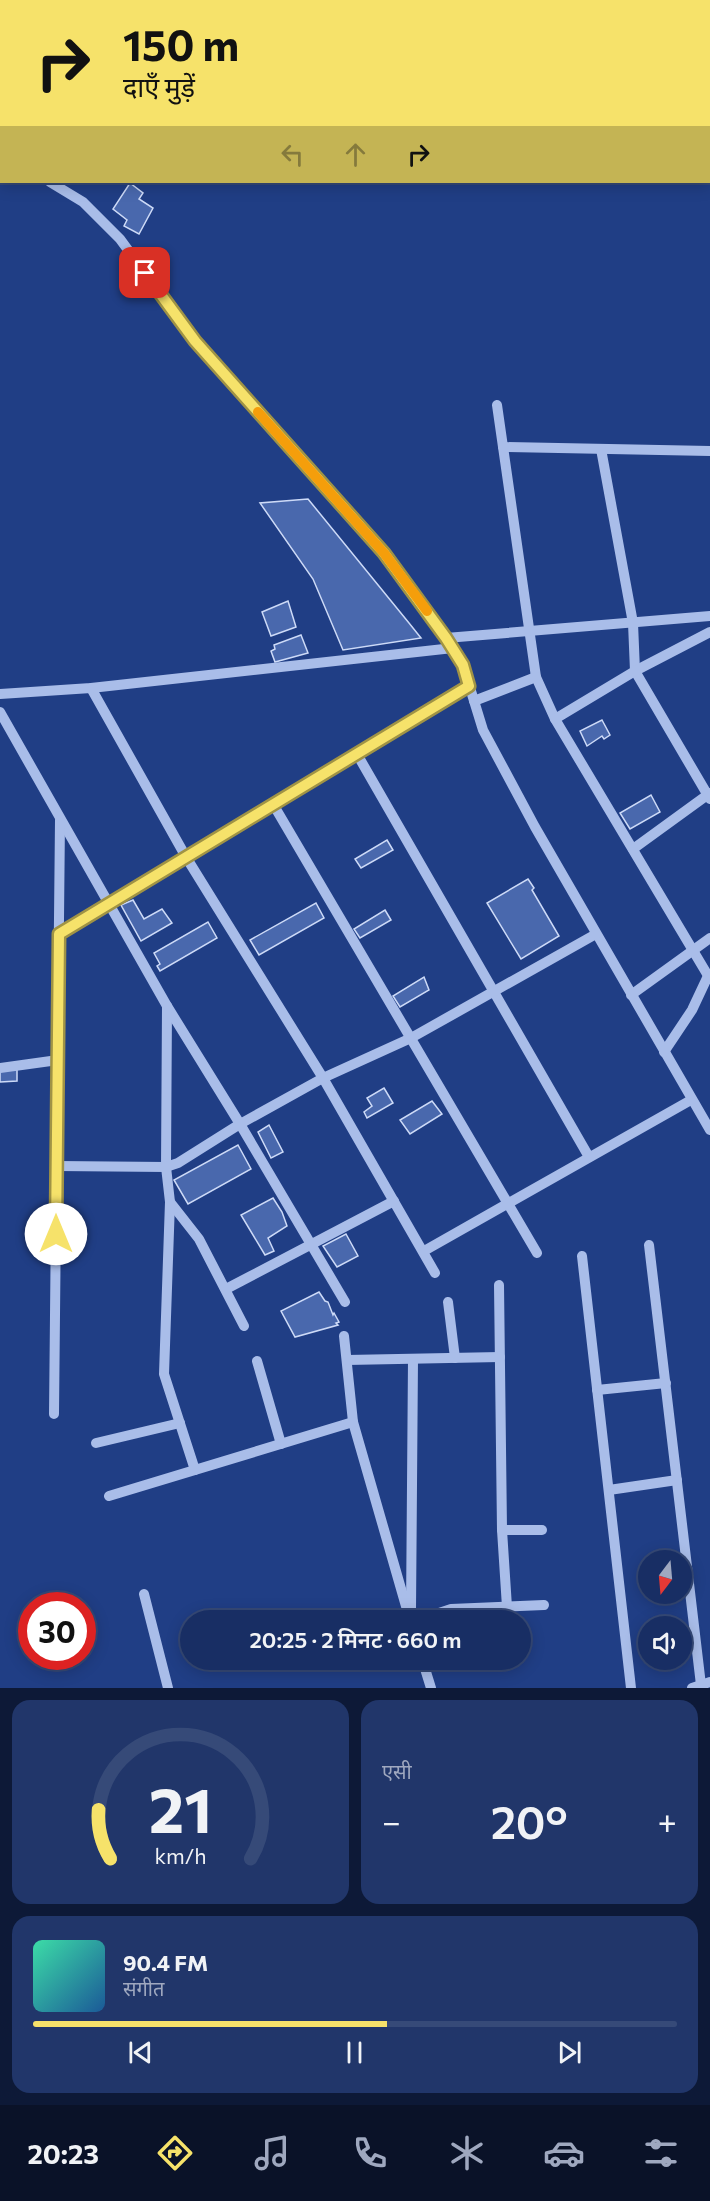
<!DOCTYPE html>
<html lang="hi">
<head>
<meta charset="utf-8">
<style>
	:root { --surface:#182e64; --page:#21366a; --text:#f1f3f6; --muted:#9fa8bf; --line:#364a78; --accent:#f6e26a }
	body { margin:0; font-family:Commissioner,"Noto Sans Devanagari",sans-serif; background:var(--page); color:var(--text); height:100vh; display:flex; flex-direction:column; font-size:22px; white-space:nowrap }
	* { box-sizing:border-box; margin:0 }
	p { font-size:20px; color:var(--muted) }
	.icon { flex:none; width:33px; height:33px; fill:none; stroke:currentColor; stroke-width:2; stroke-linecap:round; stroke-linejoin:round }
	.map { position:relative; height:1688px; overflow:hidden }
	.side { display:flex; flex-direction:column; gap:12px; padding:12px; background:#0d1937; flex:1 }
	.side>* { flex:none }
	.hud { position:absolute; left:0px; top:0px; width:711px; height:183px; box-shadow:0 3px 15px #0003,0 0 0 2px var(--line); background:#f6e26a; color:#111; overflow:hidden }
	.needle { width:39px; rotate:196deg }
	.tools { position:absolute; left:638px; top:1550px; display:grid; gap:12px }
	.tools a { display:grid; place-items:center; width:54px; height:54px; border-radius:50%; background:var(--surface); box-shadow:0 3px 15px #0003,0 0 0 2px var(--line); font-size:30px }
	.speed { position:absolute; left:18px; top:1592px; display:flex; gap:12px; font-size:30px; font-weight:700; text-align:center }
	.speed>* { display:grid; place-content:center; width:78px; height:78px; border-radius:50%; background:var(--surface); box-shadow:0 3px 15px #0003,0 0 0 2px var(--line); line-height:1 }
	.speed .limit { border:9px solid #d22; background:#fff; color:#111 }
	.pin { position:absolute; display:grid; place-items:center; width:51px; height:51px; color:#fff; margin:-26px; border-radius:12px; box-shadow:0 3px 9px #0006 }
	.me { position:absolute; width:66px; margin:-33px; rotate:0deg; stroke-linejoin:round; filter:drop-shadow(0 0 4px #0008) }
	.turn { display:flex; align-items:center; gap:21px; height:126px; padding:0 24px; font-size:27px }
	.turn .icon { width:78px; height:78px; stroke-width:2.5 }
	.turn b { display:block; font-size:42px; line-height:51px }
	.lanes { display:flex; align-items:center; height:57px; padding:0 24px; background:#0003; justify-content:center; gap:30px; direction:ltr }
	.lanes .off { opacity:.35 }
	.big { font-size:45px; font-weight:600; line-height:1.1 }
	.side .card { flex:1; display:flex; flex-direction:column; justify-content:center; gap:9px; min-width:0; padding:0 21px; border-radius:18px; background:var(--page) }
	.side .dial { align-items:center; gap:0 }
	.dial svg { height:156px; overflow:visible; fill:none; stroke:var(--line); stroke-width:7; stroke-linecap:round; text-anchor:middle }
	.dial text { fill:var(--text); stroke:none }
	.song { display:flex; align-items:center; gap:18px }
	.cover { width:72px; height:72px; border-radius:9px; background:linear-gradient(135deg,hsl(160 70% 55%),hsl(210 70% 35%)) }
	.played { height:6px; border-radius:3px; background:linear-gradient(90deg,var(--accent) 55%,var(--line) 55%) }
	.keys { display:flex; justify-content:space-around; direction:ltr }
	.heat { display:flex; justify-content:space-between; align-items:center; font-size:33px; direction:ltr }
	.side .tiles { flex:1; display:grid; gap:12px; grid-template-columns:1fr 1fr }
	.card:last-child { grid-column:span 2 }
	.trip { position:absolute; left:180px; top:1610px; width:351px; height:60px; border-radius:30px; background:var(--surface); box-shadow:0 3px 15px #0003,0 0 0 2px var(--line); font-weight:600; line-height:60px; text-align:center }
	.tab-bar { display:flex; height:96px; justify-content:space-around; align-items:center; background:#0a1228; color:var(--muted) }
	.tab-bar .icon { width:42px; height:42px }
	.tab-bar .selected { color:var(--accent) }
	.tab-bar b { font-size:27px; color:var(--text) }
	.map>svg:first-child { display:block }
	.building { fill:#4968ad; stroke:#cddaf7; stroke-width:1.5 }
	.lines { fill:none; stroke-linecap:round; stroke-linejoin:round }
	.minor { stroke:#a9bde9; stroke-width:10 }
	.route-casing { stroke:#a09345; stroke-width:15 }
	.route { stroke:#f6e26a; stroke-width:10 }
	.slow { stroke:#f59e0b; stroke-width:10 }
</style>
</head>
<body>
<div class="map">
<svg width="710" height="1688" viewBox="0 0 710 1688">
	<rect width="100%" height="100%" fill="#203e85"/>
	<g class="building">
		<polygon points="130,183 143,193 139,199 153,208 139,234 124,226 127,220 113,209"/>
		<polygon points="308,499 409,623 421,638 343,650 313,579 260,503"/>
		<polygon points="288,601 296,627 271,636 262,612"/>
		<polygon points="301,635 308,653 275,662 271,651 275,649 274,645"/>
		<polygon points="602,720 610,735 604,739 602,736 587,746 580,731"/>
		<polygon points="651,795 660,812 630,829 620,813"/>
		<polygon points="387,840 393,850 361,868 355,859"/>
		<polygon points="528,879 534,888 532,890 559,936 521,959 487,903"/>
		<polygon points="133,900 144,919 162,909 172,923 141,941 121,905"/>
		<polygon points="316,903 324,918 259,955 250,940"/>
		<polygon points="385,910 391,920 360,938 354,929"/>
		<polygon points="208,922 217,938 160,971 157,966 160,964 154,953"/>
		<polygon points="424,977 429,990 400,1007 393,996"/>
		<polygon points="0,1069 17,1070 17,1081 0,1082"/>
		<polygon points="384,1088 393,1103 367,1118 364,1112 372,1106 367,1098"/>
		<polygon points="432,1101 442,1114 410,1134 400,1120"/>
		<polygon points="269,1125 283,1152 271,1158 258,1132"/>
		<polygon points="238,1145 251,1169 188,1204 174,1180"/>
		<polygon points="273,1198 282,1212 287,1226 268,1238 274,1251 265,1255 241,1215"/>
		<polygon points="346,1234 358,1256 337,1267 323,1246"/>
		<polygon points="319,1292 325,1301 328,1302 333,1315 334,1313 339,1322 336,1323 338,1325 295,1337 281,1311"/>
	</g>
	<g class="lines">
		<g class="minor">
			<polyline points="0,158 2,158"/>
			<polyline points="50,182 83,202 120,239 195,341 384,553 446,638 463,665 483,730 535,827 710,1130"/>
			<polyline points="497,405 536,677 555,719 710,979"/>
			<polyline points="503,447 710,451"/>
			<polyline points="601,449 633,623 635,671 710,799"/>
			<polyline points="446,638 710,616"/>
			<polyline points="91,688 186,857 323,1078 435,1273"/>
			<polyline points="0,694 91,688 453,648"/>
			<polyline points="474,701 536,677"/>
			<polyline points="0,712 167,1006 240,1124 345,1302"/>
			<polyline points="555,719 635,671 710,632"/>
			<polyline points="357,754 589,1157"/>
			<polyline points="273,804 537,1253"/>
			<polyline points="633,849 710,793"/>
			<polyline points="59,934 469,686"/>
			<polyline points="631,995 710,938"/>
			<polyline points="167,1006 166,1167 170,1202 199,1239 244,1326"/>
			<polyline points="664,1052 692,1010 708,976"/>
			<polyline points="0,1068 58,1060"/>
			<polyline points="57,1166 166,1167 178,1163 240,1124 323,1078 411,1038 596,934"/>
			<polyline points="170,1202 164,1374 195,1470"/>
			<polyline points="649,1245 701,1685"/>
			<polyline points="424,1251 691,1100"/>
			<polyline points="582,1256 631,1688"/>
			<polyline points="499,1285 502,1530 507,1607"/>
			<polyline points="226,1289 394,1201"/>
			<polyline points="448,1302 455,1358"/>
			<polyline points="344,1336 353,1422 410,1620"/>
			<polyline points="347,1360 500,1357"/>
			<polyline points="257,1361 281,1444"/>
			<polyline points="597,1390 666,1383"/>
			<polyline points="54,1414 60,820"/>
			<polyline points="96,1443 180,1423"/>
			<polyline points="609,1490 677,1480"/>
			<polyline points="109,1496 353,1422"/>
			<polyline points="502,1530 542,1530"/>
			<polyline points="144,1594 168,1688"/>
			<polyline points="411,1611 413,1359"/>
			<polyline points="418,1620 451,1609 544,1605"/>
			<polyline points="422,1659 431,1688"/>
			<polyline points="692,1688 710,1682"/>
		</g>
	</g>
	<g class="lines">
		<defs>
			<polyline id="route" points="56,1234 59,934 469,686 463,665 446,638 384,553 195,341 145,273"/>
		</defs>
		<use href="#route" class="route-casing"/>
		<use href="#route" class="route"/>
		<polyline class="slow" points="258,412 384,553 427,611"/>
	</g>
</svg>
<div class="tools">
<a><svg class="needle" viewBox="-14 -14 28 28"><path d="M0-13l5 13h-10z" fill="#e53935"/><path d="M0 13l5-13h-10z" fill="#9fa8bf"/></svg></a>
<a><svg class="icon" aria-label="sound" viewBox="0 0 24 24"><path d="M4 9h4l5-4v14l-5-4H4zM17 9q2 3 0 6"/></svg></a>
</div>
<div class="speed"><div class="limit">30</div></div>
<div class="pin" style="left:145px;top:273px;background:#d93025"><svg class="icon" aria-label="arrive" viewBox="0 0 24 24"><path d="M6 21V4h12l-3 4 3 4H6"/></svg></div>
<svg class="me" style="left:56px;top:1234px" viewBox="-20 -20 40 40"><circle r="19" fill="#fff"/><path d="M0-13L10 11 0 6-10 11z" fill="#f6e26a"/></svg>
<div class="trip">20:25 · 2 मिनट · 660 m</div>
<div class="hud">
<div class="turn"><svg class="icon" aria-label="right" viewBox="0 0 24 24"><path d="M7 20v-9h11M14 6l5 5-5 5"/></svg><div><b>150 m</b>दाएँ मुड़ें</div></div>
<div class="lanes"><svg class="icon off" aria-label="left" viewBox="0 0 24 24"><path d="M17 20v-9H6M10 6l-5 5 5 5"/></svg><svg class="icon off" aria-label="ahead" viewBox="0 0 24 24"><path d="M12 20V5M6 11l6-6 6 6"/></svg><svg class="icon" aria-label="right" viewBox="0 0 24 24"><path d="M7 20v-9h11M14 6l5 5-5 5"/></svg></div>
</div>
</div>
<section class="side">
<div class="tiles">
<div class="card dial"><svg viewBox="0 0 100 80">
<path d="M14 69A42 42 0 1 1 86 69"/>
<path d="M14 69A42 42 0 0 1 8 44" stroke="#f6e26a"/>
<text x="50" y="56" font-size="32" font-weight="700">21</text>
<text x="50" y="72" font-size="11">km/h</text>
</svg></div>
<div class="card"><p>एसी</p>
<div class="heat"><a>−</a><b class="big">20°</b><a>+</a></div>
</div>
<div class="card">
<div class="song"><i class="cover"></i><div><b>90.4 FM</b><p>संगीत</p></div></div>
<div class="played"></div>
<div class="keys"><svg class="icon" aria-label="previous" viewBox="0 0 24 24"><path d="M18 5L8 12l10 7zM5 5v14"/></svg><svg class="icon" aria-label="pause" viewBox="0 0 24 24"><path d="M8 5v14M16 5v14"/></svg><svg class="icon" aria-label="next" viewBox="0 0 24 24"><path d="M6 5l10 7-10 7zM19 5v14"/></svg></div>
</div>
</div>
</section>
<nav class="tab-bar">
<b>20:23</b>
<svg class="icon selected" aria-label="directions" viewBox="0 0 24 24"><path d="M12 3l9 9-9 9-9-9zM9 14v-3h6M13 9l2 2-2 2"/></svg>
<svg class="icon" aria-label="music" viewBox="0 0 24 24"><path d="M9 18V5l10-2v13"/><circle cx="6" cy="18" r="3"/><circle cx="16" cy="16" r="3"/></svg>
<svg class="icon" aria-label="phone" viewBox="0 0 24 24"><path d="M5 4h4l2 5-3 2q2 4 5 5l2-3 5 2v4C11 20 4 13 5 4z"/></svg>
<svg class="icon" aria-label="climate" viewBox="0 0 24 24"><path d="M12 3v18M4 7l16 10M4 17L20 7"/></svg>
<svg class="icon" aria-label="car" viewBox="0 0 24 24"><path d="M5 17H2v-5l4-1 3-4h7l3 4 3 1v5h-3M9 17h6M6 11h13"/><circle cx="7" cy="17" r="2"/><circle cx="17" cy="17" r="2"/></svg>
<svg class="icon" aria-label="filters" viewBox="0 0 24 24"><path d="M4 7h16M4 17h16"/><circle cx="9" cy="7" r="2"/><circle cx="15" cy="17" r="2"/></svg>
</nav>
</body>
</html>
